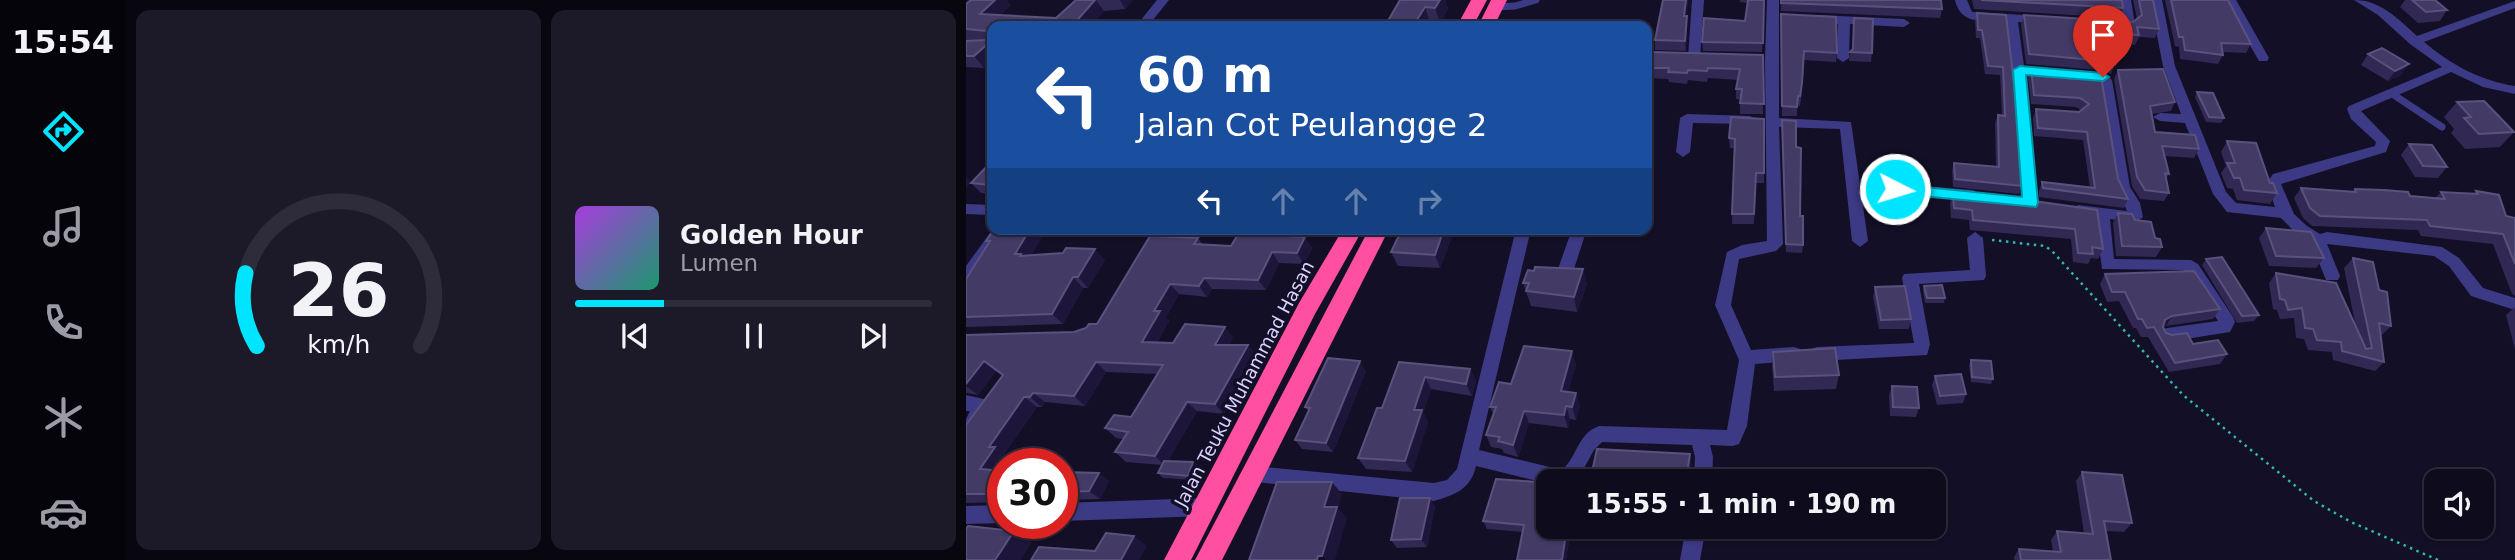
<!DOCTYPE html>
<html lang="en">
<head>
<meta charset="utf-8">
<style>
	:root { --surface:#0e0b1c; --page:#1c1929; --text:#f1f3f6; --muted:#9b9ba3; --line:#2e2b3b; --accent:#00e5ff }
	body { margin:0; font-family:"DejaVu Sans",sans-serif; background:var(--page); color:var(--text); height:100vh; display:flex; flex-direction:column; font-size:26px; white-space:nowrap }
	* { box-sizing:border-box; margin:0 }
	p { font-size:23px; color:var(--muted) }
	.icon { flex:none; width:38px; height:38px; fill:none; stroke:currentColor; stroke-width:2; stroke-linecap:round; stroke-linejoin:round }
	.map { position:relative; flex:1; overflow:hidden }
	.side { display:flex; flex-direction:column; gap:10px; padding:10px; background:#08060f; width:840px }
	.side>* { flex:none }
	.top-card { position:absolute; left:21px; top:21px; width:665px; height:214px; border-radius:14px; box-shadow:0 2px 5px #0004,0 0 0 2px var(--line); background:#1a4fa0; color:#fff; overflow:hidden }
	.fabs { position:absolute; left:1458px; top:469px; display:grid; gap:14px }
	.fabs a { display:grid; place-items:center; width:70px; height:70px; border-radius:14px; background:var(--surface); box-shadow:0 2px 5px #0004,0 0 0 2px var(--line); font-size:35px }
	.speed { position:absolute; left:21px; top:448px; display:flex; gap:14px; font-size:35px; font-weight:700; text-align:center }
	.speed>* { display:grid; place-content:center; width:91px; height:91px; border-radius:50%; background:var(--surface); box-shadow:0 2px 5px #0004,0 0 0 2px var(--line); line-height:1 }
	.speed .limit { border:10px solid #d22; background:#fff; color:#111 }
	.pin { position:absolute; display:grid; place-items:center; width:60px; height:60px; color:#fff; margin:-72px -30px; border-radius:50% 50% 50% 0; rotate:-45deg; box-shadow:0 0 7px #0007 }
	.pin .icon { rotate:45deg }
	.me { position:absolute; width:77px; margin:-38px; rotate:95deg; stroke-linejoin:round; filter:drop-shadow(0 0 5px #0008) }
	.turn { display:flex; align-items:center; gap:24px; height:147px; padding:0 35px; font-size:32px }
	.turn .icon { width:91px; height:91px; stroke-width:2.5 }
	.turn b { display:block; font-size:49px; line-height:60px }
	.lanes { display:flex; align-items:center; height:66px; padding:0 35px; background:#0003; justify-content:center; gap:35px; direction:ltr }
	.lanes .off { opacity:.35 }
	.side .widget { flex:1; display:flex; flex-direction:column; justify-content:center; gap:10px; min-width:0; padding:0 24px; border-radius:14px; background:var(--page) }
	.side .dial { align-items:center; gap:0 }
	.dial svg { height:182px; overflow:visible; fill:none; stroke:var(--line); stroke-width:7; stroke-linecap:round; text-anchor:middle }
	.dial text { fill:var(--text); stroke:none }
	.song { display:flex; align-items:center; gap:21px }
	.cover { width:84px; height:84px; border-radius:10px; background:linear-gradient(135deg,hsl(280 70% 55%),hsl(160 70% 35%)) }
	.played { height:7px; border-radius:4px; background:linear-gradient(90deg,var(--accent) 25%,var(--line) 25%) }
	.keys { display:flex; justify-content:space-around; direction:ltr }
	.side .tiles { flex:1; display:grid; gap:10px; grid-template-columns:repeat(2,1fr) }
	.trip { position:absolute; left:570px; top:469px; width:410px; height:70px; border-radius:14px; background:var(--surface); box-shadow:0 2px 5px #0004,0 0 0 2px var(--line); font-weight:700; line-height:70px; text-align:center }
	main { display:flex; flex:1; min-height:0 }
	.tab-bar { display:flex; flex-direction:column; width:126px; justify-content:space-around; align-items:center; background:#06040b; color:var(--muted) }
	.tab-bar .icon { width:49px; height:49px }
	.tab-bar .on { color:var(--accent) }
	.tab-bar b { font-size:32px; color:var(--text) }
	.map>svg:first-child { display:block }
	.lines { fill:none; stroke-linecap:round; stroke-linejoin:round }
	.path { stroke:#2fb8b0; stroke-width:2.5; stroke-dasharray:2.5 4.5; stroke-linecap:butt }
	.lane { stroke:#3d3a85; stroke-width:7 }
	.street { fill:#3d3a85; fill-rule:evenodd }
	.highway { fill:#ff4fa3; fill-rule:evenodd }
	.wall { fill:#312854 }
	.shaded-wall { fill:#1d163a }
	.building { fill:#433a66; stroke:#5a527e; stroke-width:2 }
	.route { fill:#00e5ff; stroke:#0095a6; stroke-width:2 }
	.labels { text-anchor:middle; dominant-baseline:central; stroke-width:7; stroke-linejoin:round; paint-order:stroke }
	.street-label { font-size:18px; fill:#d9d4ff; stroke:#130f26 }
</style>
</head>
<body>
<main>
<nav class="tab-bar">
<b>15:54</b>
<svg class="icon on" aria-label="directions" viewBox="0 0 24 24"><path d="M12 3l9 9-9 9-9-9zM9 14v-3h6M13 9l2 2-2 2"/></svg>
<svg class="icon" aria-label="music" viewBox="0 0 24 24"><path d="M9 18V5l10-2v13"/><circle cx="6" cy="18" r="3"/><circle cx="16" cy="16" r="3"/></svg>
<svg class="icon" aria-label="phone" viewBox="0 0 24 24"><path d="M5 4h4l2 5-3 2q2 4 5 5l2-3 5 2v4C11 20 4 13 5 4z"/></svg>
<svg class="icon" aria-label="climate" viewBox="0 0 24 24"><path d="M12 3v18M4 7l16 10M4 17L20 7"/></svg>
<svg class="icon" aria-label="car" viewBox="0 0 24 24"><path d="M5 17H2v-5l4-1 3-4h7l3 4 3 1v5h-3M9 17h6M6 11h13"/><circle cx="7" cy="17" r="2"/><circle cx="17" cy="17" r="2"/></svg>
</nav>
<section class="side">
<div class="tiles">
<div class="widget dial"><svg viewBox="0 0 100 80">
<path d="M14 69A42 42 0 1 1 86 69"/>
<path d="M14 69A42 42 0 0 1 9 37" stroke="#00e5ff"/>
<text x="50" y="56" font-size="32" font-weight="700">26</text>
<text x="50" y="72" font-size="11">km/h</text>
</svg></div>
<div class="widget">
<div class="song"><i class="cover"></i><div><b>Golden Hour</b><p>Lumen</p></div></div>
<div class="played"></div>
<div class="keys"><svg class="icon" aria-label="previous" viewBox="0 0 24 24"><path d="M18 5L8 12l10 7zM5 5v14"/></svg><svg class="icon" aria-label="pause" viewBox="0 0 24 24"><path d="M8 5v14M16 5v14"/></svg><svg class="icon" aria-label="next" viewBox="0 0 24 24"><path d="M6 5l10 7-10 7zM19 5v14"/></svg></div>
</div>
</div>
</section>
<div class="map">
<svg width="1549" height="560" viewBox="0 0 1549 560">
	<rect width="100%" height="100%" fill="#130f26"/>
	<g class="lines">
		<polyline class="path" points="1026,240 1079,246 1086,251 1217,395 1348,501 1385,522 1472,560"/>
		<g class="lane">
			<polyline points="529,7 549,6 570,0"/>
			<polyline points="1425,93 1476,127"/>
		</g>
		<g class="street">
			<polygon points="191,0 203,0 182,26 170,26"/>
			<polygon points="726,0 738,0 734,58 728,62 722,58"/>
			<path d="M 801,0 L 813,0 L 813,118 L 885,122 L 902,241 L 894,247 L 886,241 L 874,129 L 813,127 L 817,244 L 810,251 L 773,259 L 765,305 L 785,350 L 828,347 L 834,349 L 836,354 L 834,359 L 828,361 L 789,364 L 781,426 L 773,444 L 767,446 L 744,445 L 747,457 L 746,481 L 728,481 L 729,457 L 726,445 L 636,442 L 628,450 L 611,481 L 583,481 L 583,484 L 510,466 C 505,489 489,495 468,501 L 280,481 L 278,475 L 280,469 L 287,466 L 468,483 L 481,480 L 491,469 L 550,229 L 565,229 L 513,450 L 596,470 C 612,456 611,434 633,426 L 761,430 L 773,360 L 749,305 L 761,252 L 776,245 L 801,241 L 799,59 Z"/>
			<path d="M 989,0 L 1001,0 L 1006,12 L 1077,16 L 1083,20 L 1077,24 L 1052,22 L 1058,66 L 1083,68 L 1089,72 L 1083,76 L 1059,74 L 1071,203 L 1069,207 L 1059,207 L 1057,203 L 1053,136 L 1040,21 C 1018,20 995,26 989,0 Z"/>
			<polygon points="1153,0 1165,0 1169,25 1167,28 1148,29 1142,25 1148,21 1156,21"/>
			<path d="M 1184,0 L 1196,0 L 1209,66 L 1260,192 L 1270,203 L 1309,207 L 1301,183 L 1307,174 L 1409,146 L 1410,142 L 1385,119 L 1381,109 L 1383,106 L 1476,67 L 1444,44 L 1412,15 L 1388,0 C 1415,0 1432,19 1451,36 L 1549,1 L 1549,8 L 1458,42 C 1484,64 1515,81 1549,86 L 1549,94 L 1517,87 L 1485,72 L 1395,111 L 1424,141 L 1420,152 L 1315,184 L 1328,214 L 1341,226 L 1354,234 L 1361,232 L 1476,247 L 1493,258 L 1517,288 L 1549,298 L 1549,310 L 1505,296 L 1483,266 L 1468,256 L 1361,244 L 1374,276 L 1372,280 L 1360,280 L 1345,243 L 1331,234 L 1315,218 L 1261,212 L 1247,194 L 1219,123 L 1194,121 L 1187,117 L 1194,113 L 1215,114 L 1197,66 Z"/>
			<polygon points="1258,0 1270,0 1303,58 1301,61 1293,61"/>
			<polygon points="851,15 938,19 944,23 938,27 884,24 883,58 877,62 871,58 872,24 847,22 847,16"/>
			<polygon points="1115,71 1139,74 1146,80 1164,187 1174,203 1177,217 1170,222 1144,219 1148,259 1225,260 1232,264 1267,317 1269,322 1264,332 1201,342 1195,340 1193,335 1195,330 1201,328 1252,321 1220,272 1217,270 1136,269 1129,217 1107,214 1105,210 1112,205 1161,211 1150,187 1134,82 1111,78 1109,75"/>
			<polygon points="721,114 784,116 791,120 784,124 727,123 724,152 717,157 710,152 714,118"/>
			<polygon points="929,184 1007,190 1014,195 1007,200 929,194 922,189"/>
			<polygon points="0,204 26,205 26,215 0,214"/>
			<polygon points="27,229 42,229 6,282 0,284 0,266"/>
			<polygon points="606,229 618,229 620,232 606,275 604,279 579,279 577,275 579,271 592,269"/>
			<polygon points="1009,232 1017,238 1020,276 1018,280 953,284 964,344 961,355 851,361 845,359 843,354 845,349 851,347 948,343 936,278 938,274 1004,270 1001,238"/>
			<polygon points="0,395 22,400 25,405 6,444 0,446 0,419 4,411 0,411"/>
			<polygon points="239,498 246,501 249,507 246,513 239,516 96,521 96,503"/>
			<polygon points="37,505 37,523 0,524 0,506"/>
			<polygon points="720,527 740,527 734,560 714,560"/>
		</g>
		<g class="highway">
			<polygon points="505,0 521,0 507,26 491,26"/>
			<polygon points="525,0 541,0 528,26 512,26"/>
			<polygon points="377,229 397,229 349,314 225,560 198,560 333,303"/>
			<polygon points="403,229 423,229 256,560 229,560"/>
		</g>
	</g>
	<g class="wall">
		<polygon points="110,0 167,0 159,9 138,11 124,26 26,26 18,68 0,67 0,41 9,41 0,40 0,4 45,5 34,15 90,18"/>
		<polygon points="434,0 479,0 482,9 474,23 464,22 462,26 419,26"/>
		<polygon points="697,0 722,0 720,16 721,26 720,51 689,50 689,40"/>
		<polygon points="774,0 798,0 796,52 737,51 736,42 779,21 782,3 774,2"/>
		<polygon points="815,0 976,9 974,18 815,11"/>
		<polygon points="1006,0 1156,0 1157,8 1153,18 1008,9"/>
		<polygon points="1167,0 1187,0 1193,29 1189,38 1173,37 1169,45 1144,44 1149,64 1145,74 1134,70 1060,64 1055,25 1058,15 1167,22 1171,19"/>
		<polygon points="1199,0 1262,0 1285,44 1280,53 1257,52 1257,55 1252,64 1214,59 1213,47 1209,46"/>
		<polygon points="1439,0 1469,0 1481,10 1474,21 1452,23 1434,7"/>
		<polygon points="1011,13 1040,15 1056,186 1053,194 987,187 986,171 988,163 1030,167 1029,123 1032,115 1036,115 1034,75 1019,74 1014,38 1010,38 1009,21"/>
		<polygon points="888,18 906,53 905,62 883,61 884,52 886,50"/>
		<polygon points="815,24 871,53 870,62 838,60 836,93 834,106 831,105 831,116 816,116"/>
		<polygon points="1402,54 1435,75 1422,81 1395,65"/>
		<polygon points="797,55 797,114 774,114 774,99 770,99 770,89 772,80 742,78 741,82 722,80 721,84 703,82 702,79 682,78 681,67"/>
		<polygon points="1065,68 1135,76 1152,179 1162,199 1158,208 1073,197 1073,191 1076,182 1124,188 1117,140 1068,136 1067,118 1070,109 1113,112 1115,110 1110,107 1065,104 1062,77"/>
		<polygon points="1152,70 1209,102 1205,111 1186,114 1189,132 1233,149 1228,158 1198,156 1203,174 1200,179 1203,193 1198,201 1174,199 1166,186 1148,79"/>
		<polygon points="1231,92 1258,118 1255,123 1240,122 1229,97"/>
		<polygon points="1491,102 1548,132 1534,147 1499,149 1485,133 1488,129 1478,117"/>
		<polygon points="798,119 798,183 790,183 788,224 766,224 768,148 764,148 763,138"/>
		<polygon points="816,120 830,147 834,216 837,245 836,253 820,252"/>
		<polygon points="1261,141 1304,183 1311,193 1304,204 1271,200 1267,189 1261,188 1255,173 1260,166 1255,152"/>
		<polygon points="1443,144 1481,167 1472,178 1449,177 1435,155"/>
		<polygon points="26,161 26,194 15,193 5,183"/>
		<polygon points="1335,188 1387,192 1389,189 1469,198 1475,192 1507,194 1510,191 1540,216 1549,218 1549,296 1546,294 1527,244 1455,236 1452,230 1346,226 1337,218 1328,198"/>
		<polygon points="987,193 1131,210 1137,249 1132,259 1125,258 1122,264 1107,262 1105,239 1004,230 1003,220 985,218 984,203"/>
		<polygon points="1152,213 1169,220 1189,238 1196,247 1190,257 1150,256 1147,223"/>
		<polygon points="1300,228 1358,258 1350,268 1303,266 1293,238"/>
		<polygon points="28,229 66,255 139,260 122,288 117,288 97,324 0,327 0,279 23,244 20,241"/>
		<polygon points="436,229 489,229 474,268 432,266 425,252"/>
		<polygon points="326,230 330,237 339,237 346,248 338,264 313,263 300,290 246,289 241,297 213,294 200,317 203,321 191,343 207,343 267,337 263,345 282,345 290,355 258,414 231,411 202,461 227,462 232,466 227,480 197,478 192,473 196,465 160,462 149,452 157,439 150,438 139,428 165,417 191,374 140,372 119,406 79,402 76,407 71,407 38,454 42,457 33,471 37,471 37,504 35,502 0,503 0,425 36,375 30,371 12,395 0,393 0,335 108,332 131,324 232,238 236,244 265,246"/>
		<polygon points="1387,258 1413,290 1425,326 1415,336 1418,362 1409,371 1367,360 1366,352 1342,350 1338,339 1330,338 1328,318 1314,319 1311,310 1307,309 1303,283 1310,273 1390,328 1378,268"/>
		<polygon points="1240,259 1293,315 1288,321 1271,323 1236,265"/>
		<polygon points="568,271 621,284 611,312 565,306 557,283"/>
		<polygon points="1139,274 1254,309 1247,319 1200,326 1197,327 1200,333 1227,344 1261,354 1254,364 1203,372 1182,337 1175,337 1170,328 1167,328 1153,301 1141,302 1134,284"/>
		<polygon points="958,286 979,298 978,303 959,303 957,291"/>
		<polygon points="909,287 945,319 943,329 913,329 907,297"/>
		<polygon points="1549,307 1549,349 1540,315"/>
		<polygon points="807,352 873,375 870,389 808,391 806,366"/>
		<polygon points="1005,360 1027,379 1025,384 1005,382 1003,365"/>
		<polygon points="433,362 504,369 510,381 506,396 465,389 457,413 462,422 446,472 400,469 392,458 416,408"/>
		<polygon points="610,364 602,392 614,405 610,420 604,419 602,428 563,423 552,457 538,453 536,449 525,447 520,435 527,414 524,407 545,384"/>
		<polygon points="400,371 367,452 336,449 329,440 343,412 339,407"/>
		<polygon points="969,376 1000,394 997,403 971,405 966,385"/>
		<polygon points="926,386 953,408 950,417 924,416 923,395"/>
		<polygon points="96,472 143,481 134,499 96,500"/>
		<polygon points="1116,472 1166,523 1158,532 1140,531 1145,560 1048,560 1048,557 1053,549 1087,552 1085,540 1091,531 1118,533 1110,481"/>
		<polygon points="469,506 461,547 431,548 425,540"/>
		<polygon points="517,521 605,527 600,560 551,560 557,532 521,529"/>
	</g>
	<g class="shaded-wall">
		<polygon points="29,0 41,0 45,5 23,25 14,14"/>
		<polygon points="129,0 130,0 138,11 124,26 106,26"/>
		<polygon points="154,0 167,0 159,9"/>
		<polygon points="474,0 479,0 482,9 474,23 469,8"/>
		<polygon points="720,0 722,0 719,26 718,16"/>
		<polygon points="459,7 464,22 462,26 447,26"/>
		<polygon points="721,16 721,26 720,51 719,41"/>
		<polygon points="26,40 26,60 18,68 8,56"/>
		<polygon points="1443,64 1435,75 1422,81 1429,71"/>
		<polygon points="0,176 5,182 0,188"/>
		<polygon points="64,229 81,229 62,261 49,254"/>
		<polygon points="314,229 327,229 332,241 329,247"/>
		<polygon points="478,229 489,229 474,268 469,255"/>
		<polygon points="339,237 346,248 338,264 331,253"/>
		<polygon points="129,249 139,260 122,288 112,277"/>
		<polygon points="306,252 313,263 300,290 292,280"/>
		<polygon points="617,269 621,284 611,312 608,297"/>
		<polygon points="107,277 117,288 97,324 86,314"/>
		<polygon points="238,278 246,289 241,297 233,286"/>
		<polygon points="204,284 213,294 200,317 203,321 186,352 176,342 188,311"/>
		<polygon points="1206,316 1200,326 1193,329 1199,320"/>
		<polygon points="259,327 267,337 258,355 249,345"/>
		<polygon points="282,345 290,355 258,414 249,404"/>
		<polygon points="606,351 610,364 599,404 595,391"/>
		<polygon points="18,361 30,371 12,395 0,386 0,384"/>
		<polygon points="394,361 400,371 367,452 360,443"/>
		<polygon points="130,362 140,372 119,406 108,396"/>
		<polygon points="504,369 510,381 506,396 500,384"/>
		<polygon points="459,377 465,389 457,413 462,422 446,472 439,461 448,410"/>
		<polygon points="67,393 79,402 76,407 64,397"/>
		<polygon points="610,393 614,405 610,420 606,407"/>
		<polygon points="58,397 71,407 38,454 42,457 28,478 14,469 23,447"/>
		<polygon points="221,402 231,411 199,466 189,456"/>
		<polygon points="600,406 604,419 602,428 598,415"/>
		<polygon points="558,411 563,423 552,457 547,445"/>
		<polygon points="724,454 726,467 724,481 720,481"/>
		<polygon points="227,462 232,466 227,480 222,476"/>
		<polygon points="133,473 143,481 134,499 123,491"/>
		<polygon points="366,482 376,494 372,508 381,518 369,560 360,560 356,556 358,507"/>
		<polygon points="464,498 469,506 461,547 455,539"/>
		<polygon points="601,527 605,527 600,560 596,560"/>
		<polygon points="48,531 66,542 55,560 29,560"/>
		<polygon points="168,536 181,546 173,560 155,560"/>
	</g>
	<g class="building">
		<polygon points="5,0 29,0 14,14 90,18 110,0 129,0 106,26 26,26 26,40 8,56 0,56 0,41 20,40 23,35 21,31 0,29 0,4"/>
		<polygon points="434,0 474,0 469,8 459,7 447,26 419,26"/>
		<polygon points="697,0 720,0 718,16 721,16 719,41 689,40"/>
		<polygon points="782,0 798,0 797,43 736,42 738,18 779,21"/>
		<polygon points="815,0 975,0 976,9 815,3"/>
		<polygon points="1015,0 1156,0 1157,8"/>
		<polygon points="1173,0 1187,0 1193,29 1171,27 1173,35 1142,34 1149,64 1138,61 1063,54 1058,15 1167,22 1176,15"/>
		<polygon points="1205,0 1262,0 1285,44 1255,43 1257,55 1219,50 1217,37 1213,37"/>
		<polygon points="1446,0 1469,0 1481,10 1460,12"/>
		<polygon points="1011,13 1040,15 1053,128 1056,186 989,179 988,163 1033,167 1032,115 1039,116 1037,67 1022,66 1016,30 1012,30"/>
		<polygon points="815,14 870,17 871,53 838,51 836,83 834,96 832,96 831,107 816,106"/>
		<polygon points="888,18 907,19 906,53 884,52 887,49"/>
		<polygon points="1416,48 1443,64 1429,71 1402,54"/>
		<polygon points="686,52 797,55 798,104 774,103 776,89 770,89 774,69 742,68 741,71 722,70 721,73 702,72 703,68 681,68"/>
		<polygon points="1065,68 1135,76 1152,179 1162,199 1077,188 1076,182 1129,188 1121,132 1072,128 1070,109 1113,112 1123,104 1114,98 1068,95"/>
		<polygon points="1197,69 1209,102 1184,106 1189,132 1229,135 1233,149 1196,146 1203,174 1199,173 1203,193 1179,190 1171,177 1152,70"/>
		<polygon points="1231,92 1247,93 1258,118 1243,117"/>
		<polygon points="1518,101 1548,132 1513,134 1498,118 1505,117 1491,102"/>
		<polygon points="765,117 798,119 798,173 790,173 788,214 766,214 769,139 763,138"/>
		<polygon points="816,120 830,121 830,147 835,148 834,216 837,216 837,245 820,244"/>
		<polygon points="1261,141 1290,143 1304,183 1307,183 1311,193 1278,190 1274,178 1268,178 1261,163 1269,163"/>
		<polygon points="1443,144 1466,145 1481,167 1457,166"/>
		<polygon points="26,161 26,182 24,185 5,183"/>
		<polygon points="1335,188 1390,192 1389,189 1418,190 1442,192 1444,196 1479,199 1475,192 1512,194 1510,191 1533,195 1540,216 1549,218 1549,264 1537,234 1464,226 1461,220 1354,216 1344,208"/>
		<polygon points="987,193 1019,194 1131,210 1137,249 1126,247 1127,254 1112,253 1109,229 1007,220 1006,210 988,208"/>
		<polygon points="1152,213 1166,214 1169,220 1185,222 1189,238 1194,239 1196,247 1156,246"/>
		<polygon points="1300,228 1345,232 1358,258 1310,256"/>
		<polygon points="28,229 64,229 49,254 55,254 54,256 97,253 100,248 129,249 112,277 107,277 86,314 0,317 0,279 24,241 20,241"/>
		<polygon points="275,229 326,230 323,236 339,237 331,253 306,252 292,280 238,278 233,286 204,284 188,311 194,311 176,342 207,343 219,324 259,327 249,345 282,345 249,404 221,402 189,456 149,452 162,432 139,428 148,415 165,417 197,365 130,362 108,396 67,393 64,397 58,397 23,447 29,447 14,469 37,471 37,498 26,497 23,494 0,494 0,425 37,375 18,361 0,384 0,335 108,332 120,328 123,324 131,324 184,236 232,238 228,244 265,246"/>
		<polygon points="436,229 478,229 469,255 425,252"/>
		<polygon points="1256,257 1293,315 1276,316 1240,259"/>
		<polygon points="1387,258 1407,262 1413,290 1421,292 1425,326 1413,323 1418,362 1376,351 1375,342 1351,340 1347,329 1339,328 1336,308 1322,310 1319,300 1314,299 1310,273 1370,283 1400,349 1406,348"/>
		<polygon points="569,267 617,269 608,297 560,291 563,283 557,283 562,270 568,271"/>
		<polygon points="1228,271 1254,309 1206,316 1199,320 1197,327 1200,333 1206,335 1221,333 1227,344 1252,340 1261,354 1209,363 1188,327 1181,328 1176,319 1172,319 1159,292 1146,292 1139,274"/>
		<polygon points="976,285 979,298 961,298 958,286"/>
		<polygon points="939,286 945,319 915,320 909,287"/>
		<polygon points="558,346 606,351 595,391 610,393 606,407 600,406 598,415 558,411 547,445 532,441 534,437 520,435 530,407 524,407 533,382 545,384"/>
		<polygon points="869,348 873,375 809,377 807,352"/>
		<polygon points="362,358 394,361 360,443 329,440 344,408 339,407"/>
		<polygon points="1005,360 1025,361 1027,379 1006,377"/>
		<polygon points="433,362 504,369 500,384 459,377 448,410 456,410 439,461 392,458 411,408 416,408"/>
		<polygon points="995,374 1000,394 974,396 969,376"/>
		<polygon points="926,386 951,387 953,408 927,407"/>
		<polygon points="631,449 724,454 720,481 624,481"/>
		<polygon points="198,461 227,462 222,476 192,473"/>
		<polygon points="96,472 133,473 123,491 96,492"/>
		<polygon points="1116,472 1156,475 1166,523 1138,521 1145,560 1055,560 1053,549 1095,552 1091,531 1127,534"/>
		<polygon points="530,479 583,483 583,527 601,527 596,560 551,560 558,525 517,521"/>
		<polygon points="311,482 366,482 358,507 371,507 356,556 352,556 351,560 283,560"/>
		<polygon points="434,498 464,498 455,539 425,540"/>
		<polygon points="2,526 48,531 29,560 0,560 0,529"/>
		<polygon points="140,533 168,536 155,560 65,560 73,547 129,551"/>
	</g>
	<polygon class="route" points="1054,66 1137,73 1143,77 1137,81 1060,75 1072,203 1070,207 924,193 922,189 929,184 1056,197 1047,70"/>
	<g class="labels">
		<g class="street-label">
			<text transform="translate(278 384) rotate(-62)">Jalan Teuku Muhammad Hasan</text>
		</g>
	</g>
</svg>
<div class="fabs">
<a><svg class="icon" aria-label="sound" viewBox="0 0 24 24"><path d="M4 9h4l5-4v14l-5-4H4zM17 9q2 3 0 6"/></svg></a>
</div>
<div class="speed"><div class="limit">30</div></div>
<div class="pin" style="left:1137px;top:77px;background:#d93025"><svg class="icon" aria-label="arrive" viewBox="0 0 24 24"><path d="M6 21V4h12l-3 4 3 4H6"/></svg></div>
<svg class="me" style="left:929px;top:189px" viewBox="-20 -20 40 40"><circle r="17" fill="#00e5ff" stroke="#fff" stroke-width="3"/><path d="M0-11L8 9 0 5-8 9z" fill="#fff"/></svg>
<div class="trip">15:55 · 1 min · 190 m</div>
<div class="top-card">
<div class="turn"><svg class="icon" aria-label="left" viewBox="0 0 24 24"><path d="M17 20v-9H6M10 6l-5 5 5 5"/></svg><div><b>60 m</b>Jalan Cot Peulangge 2</div></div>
<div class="lanes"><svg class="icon" aria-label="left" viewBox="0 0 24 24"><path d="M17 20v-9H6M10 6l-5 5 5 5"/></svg><svg class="icon off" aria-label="ahead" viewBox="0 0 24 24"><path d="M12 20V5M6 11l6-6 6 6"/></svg><svg class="icon off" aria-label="ahead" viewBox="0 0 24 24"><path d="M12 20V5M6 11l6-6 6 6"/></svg><svg class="icon off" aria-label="right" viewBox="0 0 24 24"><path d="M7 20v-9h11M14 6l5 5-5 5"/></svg></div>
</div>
</div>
</main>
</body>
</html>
